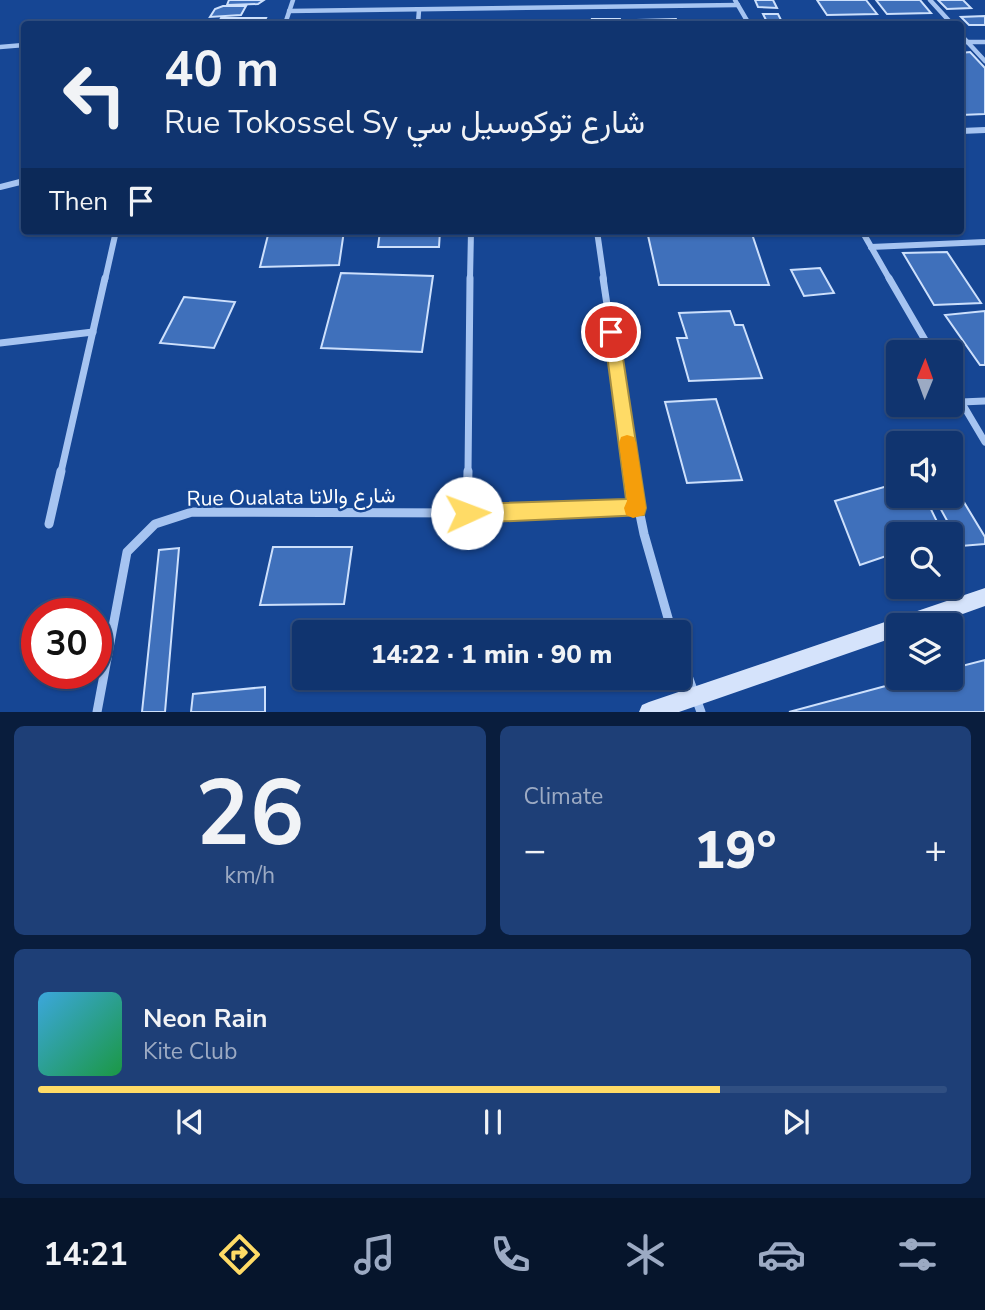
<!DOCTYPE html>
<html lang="en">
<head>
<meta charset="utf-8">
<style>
	:root { --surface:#10346f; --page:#1e3f77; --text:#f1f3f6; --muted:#9caac3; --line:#304f82; --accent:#ffdb66 }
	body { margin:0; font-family:"Nunito Sans",Vazirmatn,sans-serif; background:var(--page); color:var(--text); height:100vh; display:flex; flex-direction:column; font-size:26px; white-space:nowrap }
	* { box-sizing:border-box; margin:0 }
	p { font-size:23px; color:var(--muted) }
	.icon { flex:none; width:38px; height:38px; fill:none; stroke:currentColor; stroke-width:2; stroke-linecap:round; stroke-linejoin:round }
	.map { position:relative; height:712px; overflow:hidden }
	.details { display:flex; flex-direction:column; gap:14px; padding:14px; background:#091d3d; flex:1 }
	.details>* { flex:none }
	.guide { position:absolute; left:21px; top:21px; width:943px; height:214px; border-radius:7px; box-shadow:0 2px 5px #0004,0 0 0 2px var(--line); background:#10346f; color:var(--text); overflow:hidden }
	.needle { width:46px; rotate:1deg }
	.tools { position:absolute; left:886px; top:340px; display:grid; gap:14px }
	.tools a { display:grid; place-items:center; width:77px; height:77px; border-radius:7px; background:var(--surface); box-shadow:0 2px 5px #0004,0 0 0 2px var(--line); font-size:35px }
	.speed { position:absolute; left:21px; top:598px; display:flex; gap:14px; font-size:35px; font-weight:700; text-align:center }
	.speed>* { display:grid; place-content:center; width:91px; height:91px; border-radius:50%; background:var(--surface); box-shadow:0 2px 5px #0004,0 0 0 2px var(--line); line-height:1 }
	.speed .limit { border:10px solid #d22; background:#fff; color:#111 }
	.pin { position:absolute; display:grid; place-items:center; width:60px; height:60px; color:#fff; margin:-30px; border:4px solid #fff; border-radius:50%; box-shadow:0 2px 7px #0007 }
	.me { position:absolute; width:77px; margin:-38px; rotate:88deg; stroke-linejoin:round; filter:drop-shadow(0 0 5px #0008) }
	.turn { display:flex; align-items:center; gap:24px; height:147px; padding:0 28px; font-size:32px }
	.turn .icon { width:91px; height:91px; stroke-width:2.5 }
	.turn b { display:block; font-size:49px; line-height:60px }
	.then { display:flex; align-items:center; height:66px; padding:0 28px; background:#0003; gap:14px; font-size:26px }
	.big { font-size:52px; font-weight:800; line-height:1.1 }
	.details .widget { flex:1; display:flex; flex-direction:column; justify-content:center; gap:10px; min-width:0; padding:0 24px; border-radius:10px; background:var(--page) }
	.details .dial { align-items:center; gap:0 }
	.dial b { font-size:91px; line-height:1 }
	.song { display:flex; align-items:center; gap:21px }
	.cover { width:84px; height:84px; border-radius:10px; background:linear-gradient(135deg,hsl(200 70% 55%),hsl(140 70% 35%)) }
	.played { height:7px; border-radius:4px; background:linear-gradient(90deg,var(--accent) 75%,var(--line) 75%) }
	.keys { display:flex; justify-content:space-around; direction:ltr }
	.heat { display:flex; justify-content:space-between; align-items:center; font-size:38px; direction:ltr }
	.details .tiles { flex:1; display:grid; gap:14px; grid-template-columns:1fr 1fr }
	.widget:last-child { grid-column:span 2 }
	.trip { position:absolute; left:292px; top:620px; width:399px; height:70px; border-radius:7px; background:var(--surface); box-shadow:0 2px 5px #0004,0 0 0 2px var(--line); font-weight:800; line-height:70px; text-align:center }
	.menu { display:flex; height:112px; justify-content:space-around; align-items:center; background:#06152c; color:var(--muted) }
	.menu .icon { width:49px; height:49px }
	.menu .selected { color:var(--accent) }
	.menu b { font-size:32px; color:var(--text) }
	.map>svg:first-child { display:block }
	.building { fill:#3f70bb; stroke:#cde0fc; stroke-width:2 }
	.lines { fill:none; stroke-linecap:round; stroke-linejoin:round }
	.street-far3 { stroke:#a6c4f1; stroke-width:4.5 }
	.street-far2 { stroke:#a6c4f1; stroke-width:6 }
	.street-far1 { stroke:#a6c4f1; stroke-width:7 }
	.street { stroke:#a6c4f1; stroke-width:9 }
	.secondary { fill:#d5e3fb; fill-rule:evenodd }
	.route { fill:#ffdb66; stroke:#a68e42; stroke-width:2 }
	.slow { fill:#f59e0b }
	.labels { text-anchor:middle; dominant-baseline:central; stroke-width:5; stroke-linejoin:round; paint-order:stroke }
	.street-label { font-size:21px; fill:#fff; stroke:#164694 }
</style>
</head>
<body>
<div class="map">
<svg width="985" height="712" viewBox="0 0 985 712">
	<rect width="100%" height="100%" fill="#164694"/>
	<g class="building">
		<polygon points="229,0 264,0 258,4 227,5"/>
		<polygon points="755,0 773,0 777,8 758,7"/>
		<polygon points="817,0 866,0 877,14 827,15"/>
		<polygon points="876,0 920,0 931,13 887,14"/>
		<polygon points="938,0 963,0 971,8 947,9"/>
		<polygon points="223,6 246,6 241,15 210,17 215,9"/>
		<polygon points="763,14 778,14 783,24 768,24"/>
		<polygon points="985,16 985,25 969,25 961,17"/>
		<polygon points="221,18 266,18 263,24 218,24"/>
		<polygon points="592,19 620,19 621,24 593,24"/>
		<polygon points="676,19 678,24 640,24 638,20"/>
		<polygon points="970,52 985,68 985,114 961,115 961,53"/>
		<polygon points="269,231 344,231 339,265 260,267"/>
		<polygon points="380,231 440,231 439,247 378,247"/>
		<polygon points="647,231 751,231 769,285 659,285"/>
		<polygon points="947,252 981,303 934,305 903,253"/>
		<polygon points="820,268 834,293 804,296 791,270"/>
		<polygon points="341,273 433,276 422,352 321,348"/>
		<polygon points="184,297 235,302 214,348 160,343"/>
		<polygon points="730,311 735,325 743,325 762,378 689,381 677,338 687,338 679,313"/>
		<polygon points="985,311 985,365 980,365 945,315"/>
		<polygon points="716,399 742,480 687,483 665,402"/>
		<polygon points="950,479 985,537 985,544 961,546 933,495 950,495"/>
		<polygon points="898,483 898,495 924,495 943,534 898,534 898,552 860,565 835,501"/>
		<polygon points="273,547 352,547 344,604 260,605"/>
		<polygon points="179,548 165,712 142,712 159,550"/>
		<polygon points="985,660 985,712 789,712 919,677 950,677 950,669"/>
		<polygon points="265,687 265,712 191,712 193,694"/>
	</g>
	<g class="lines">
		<g class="street-far3">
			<polyline points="735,0 749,24"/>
			<polyline points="930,0 952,24"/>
			<polyline points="289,11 738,5"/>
			<polyline points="285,24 293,0"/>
			<polyline points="418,24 419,10"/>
			<polyline points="961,35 985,61"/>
			<polyline points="965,42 985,42"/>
			<polyline points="0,47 24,45"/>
		</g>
		<g class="street-far2">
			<polyline points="961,131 985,130"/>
			<polyline points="0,187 24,181"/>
			<polyline points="597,231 604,280"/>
			<polyline points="862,231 890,280"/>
			<polyline points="871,247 985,242"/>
			<polyline points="105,280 116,231"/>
			<polyline points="470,280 471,231"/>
		</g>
		<g class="street-far1">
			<polyline points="603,278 632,472"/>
			<polyline points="889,278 932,352"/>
			<polyline points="0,343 93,332"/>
			<polyline points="950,383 985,442"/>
			<polyline points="961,402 985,401"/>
			<polyline points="61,472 105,278"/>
			<polyline points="468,472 470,278"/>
		</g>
		<g class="street">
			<polyline points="631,471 644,534 672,632"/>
			<polyline points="467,513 468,471"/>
			<polyline points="49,524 61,471"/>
			<polyline points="679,651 701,712"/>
			<polyline points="97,712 127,552 155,524 192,512 467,513 637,508"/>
		</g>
		<polygon class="secondary" points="985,588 985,606 932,625 898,625 898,636 679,712 639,712 642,705 649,702"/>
	</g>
	<polygon class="route" points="611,325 619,332 646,508 644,515 467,523 460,520 457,513 460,507 467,504 626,499 604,332"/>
	<polygon class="slow" points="627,435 634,437 636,443 646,508 644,515 633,518 626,515 624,508 627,501 619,443 621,437"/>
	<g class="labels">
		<g class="street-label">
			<text transform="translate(291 497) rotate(-1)">Rue Oualata شارع والاتا</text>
		</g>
	</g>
</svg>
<div class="tools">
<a><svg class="needle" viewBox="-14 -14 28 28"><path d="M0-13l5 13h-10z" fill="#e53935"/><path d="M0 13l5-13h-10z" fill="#9caac3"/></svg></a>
<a><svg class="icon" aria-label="sound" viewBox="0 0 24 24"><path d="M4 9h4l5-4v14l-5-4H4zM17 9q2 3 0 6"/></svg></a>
<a><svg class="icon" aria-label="search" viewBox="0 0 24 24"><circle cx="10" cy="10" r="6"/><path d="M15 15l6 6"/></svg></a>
<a><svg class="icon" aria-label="layers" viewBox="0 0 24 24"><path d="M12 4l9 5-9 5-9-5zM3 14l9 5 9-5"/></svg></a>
</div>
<div class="speed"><div class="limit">30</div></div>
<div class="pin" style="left:611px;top:332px;background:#d93025"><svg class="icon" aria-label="arrive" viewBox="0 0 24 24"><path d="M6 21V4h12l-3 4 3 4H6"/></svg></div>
<svg class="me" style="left:467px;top:513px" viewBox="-20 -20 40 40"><circle r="19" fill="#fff"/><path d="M0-13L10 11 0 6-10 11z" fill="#ffdb66"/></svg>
<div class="trip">14:22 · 1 min · 90 m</div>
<div class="guide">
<div class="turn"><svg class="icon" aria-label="left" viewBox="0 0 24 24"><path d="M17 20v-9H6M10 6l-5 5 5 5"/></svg><div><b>40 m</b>Rue Tokossel Sy شارع توكوسيل سي</div></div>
<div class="then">Then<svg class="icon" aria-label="arrive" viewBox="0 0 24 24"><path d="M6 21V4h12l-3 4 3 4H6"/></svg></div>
</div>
</div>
<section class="details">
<div class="tiles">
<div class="widget dial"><b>26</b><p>km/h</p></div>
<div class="widget"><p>Climate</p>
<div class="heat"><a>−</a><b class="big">19°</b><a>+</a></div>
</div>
<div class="widget">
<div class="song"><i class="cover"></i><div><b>Neon Rain</b><p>Kite Club</p></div></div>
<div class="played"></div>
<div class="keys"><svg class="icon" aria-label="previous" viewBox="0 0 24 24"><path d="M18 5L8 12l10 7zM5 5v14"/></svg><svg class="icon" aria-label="pause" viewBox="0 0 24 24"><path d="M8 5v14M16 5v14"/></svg><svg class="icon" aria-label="next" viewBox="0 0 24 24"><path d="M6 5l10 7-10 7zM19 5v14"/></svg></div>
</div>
</div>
</section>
<nav class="menu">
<b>14:21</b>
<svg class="icon selected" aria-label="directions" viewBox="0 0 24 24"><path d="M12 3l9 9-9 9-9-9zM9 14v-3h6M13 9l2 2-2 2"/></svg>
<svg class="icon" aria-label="music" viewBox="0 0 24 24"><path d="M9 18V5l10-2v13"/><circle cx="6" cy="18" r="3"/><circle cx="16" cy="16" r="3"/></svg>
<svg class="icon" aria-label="phone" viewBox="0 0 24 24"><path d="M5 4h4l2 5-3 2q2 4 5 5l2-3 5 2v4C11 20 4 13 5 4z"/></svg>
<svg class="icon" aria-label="climate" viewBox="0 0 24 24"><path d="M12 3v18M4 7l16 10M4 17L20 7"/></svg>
<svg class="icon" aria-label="car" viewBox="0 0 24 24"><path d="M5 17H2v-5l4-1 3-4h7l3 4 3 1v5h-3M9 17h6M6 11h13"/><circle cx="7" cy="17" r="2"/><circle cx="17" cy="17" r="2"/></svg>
<svg class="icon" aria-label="filters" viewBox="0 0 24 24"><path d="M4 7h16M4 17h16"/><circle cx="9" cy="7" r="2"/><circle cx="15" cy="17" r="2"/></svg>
</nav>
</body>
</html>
